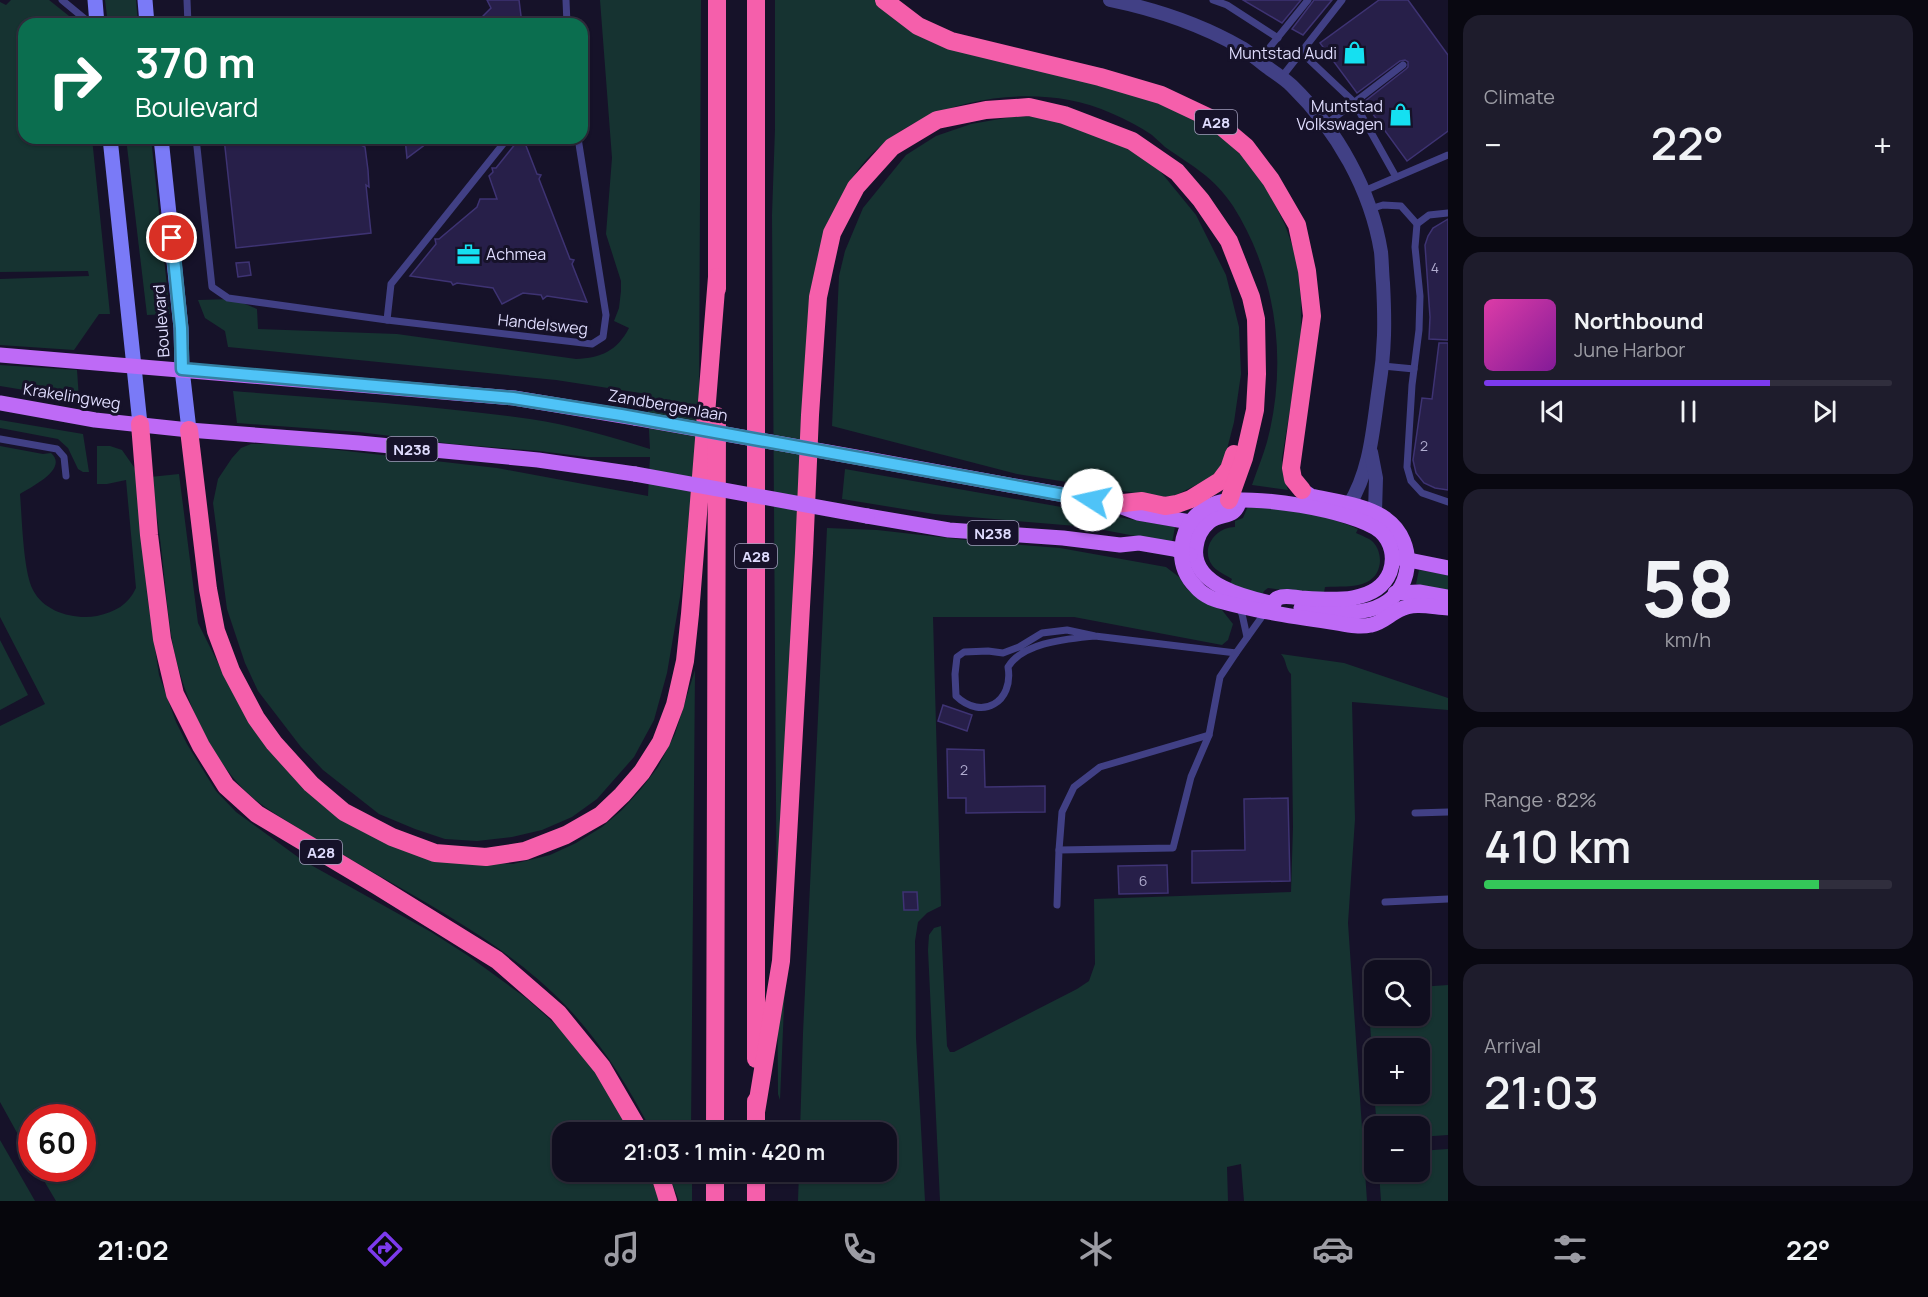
<!DOCTYPE html>
<html lang="en">
<head>
<meta charset="utf-8">
<style>
	:root { --surface:#100e1f; --page:#1e1c2c; --text:#f1f3f6; --muted:#9c9ca4; --line:#302e3d; --accent:#7c3aed }
	body { margin:0; font-family:Manrope,sans-serif; background:var(--page); color:var(--text); height:100vh; display:flex; flex-direction:column; font-size:22px; white-space:nowrap }
	* { box-sizing:border-box; margin:0 }
	p { font-size:20px; color:var(--muted) }
	.icon { flex:none; width:33px; height:33px; fill:none; stroke:currentColor; stroke-width:2; stroke-linecap:round; stroke-linejoin:round }
	.map { position:relative; flex:1; overflow:hidden }
	.sheet { display:flex; flex-direction:column; gap:15px; padding:15px; background:#090811; width:480px }
	.sheet>* { flex:none }
	.hud { position:absolute; left:18px; top:18px; width:570px; height:126px; border-radius:18px; box-shadow:0 2px 4px #0004,0 0 0 2px var(--line); background:#0b6e4f; color:#fff; overflow:hidden }
	.fabs { position:absolute; left:1364px; top:960px; display:grid; gap:12px }
	.fabs a { display:grid; place-items:center; width:66px; height:66px; border-radius:12px; background:var(--surface); box-shadow:0 2px 4px #0004,0 0 0 2px var(--line); font-size:30px }
	.speed { position:absolute; left:18px; top:1104px; display:flex; gap:12px; font-size:30px; font-weight:700; text-align:center }
	.speed>* { display:grid; place-content:center; width:78px; height:78px; border-radius:50%; background:var(--surface); box-shadow:0 2px 4px #0004,0 0 0 2px var(--line); line-height:1 }
	.speed .limit { border:9px solid #d22; background:#fff; color:#111 }
	.pin { position:absolute; display:grid; place-items:center; width:51px; height:51px; color:#fff; margin:-26px; border:3px solid #fff; border-radius:50%; box-shadow:0 2px 6px #0007 }
	.me { position:absolute; width:66px; margin:-33px; rotate:280deg; stroke-linejoin:round; filter:drop-shadow(0 0 4px #0008) }
	.turn { display:flex; align-items:center; gap:21px; height:126px; padding:0 18px; font-size:27px }
	.turn .icon { width:78px; height:78px; stroke-width:2.5 }
	.turn b { display:block; font-size:42px; line-height:51px }
	.big { font-size:45px; font-weight:600; line-height:1.1 }
	.sheet .tile { flex:1; display:flex; flex-direction:column; justify-content:center; gap:9px; min-width:0; padding:0 21px; border-radius:18px; background:var(--page) }
	.sheet .dial { align-items:center; gap:0 }
	.dial b { font-size:78px; line-height:1 }
	.song { display:flex; align-items:center; gap:18px }
	.cover { width:72px; height:72px; border-radius:9px; background:linear-gradient(135deg,hsl(320 70% 55%),hsl(290 70% 35%)) }
	.played { height:6px; border-radius:3px; background:linear-gradient(90deg,var(--accent) 70%,var(--line) 70%) }
	.keys { display:flex; justify-content:space-around; direction:ltr }
	.heat { display:flex; justify-content:space-between; align-items:center; font-size:33px; direction:ltr }
	.charge { height:9px; border-radius:4px; background:linear-gradient(90deg,#34c759 82%,var(--line) 0) }
	.trip { position:absolute; left:552px; top:1122px; width:345px; height:60px; border-radius:18px; background:var(--surface); box-shadow:0 2px 4px #0004,0 0 0 2px var(--line); font-weight:600; line-height:60px; text-align:center }
	.menu { display:flex; height:96px; justify-content:space-around; align-items:center; background:#06060c; color:var(--muted) }
	.menu .icon { width:42px; height:42px }
	.menu .current { color:var(--accent) }
	.menu b { font-size:27px; color:var(--text) }
	main { display:flex; flex:1; min-height:0 }
	.map>svg:first-child { display:block }
	.green { fill:#163331 }
	.building { fill:#271f49; stroke:#3e3373; stroke-width:1.5 }
	.lines { fill:none; stroke-linecap:round; stroke-linejoin:round }
	.service { stroke:#414085; stroke-width:7 }
	.minor { stroke:#414085; stroke-width:14 }
	.secondary { stroke:#7a7af7; stroke-width:15 }
	.primary { stroke:#be6af6; stroke-width:15 }
	.motorway { stroke:#f55fab; stroke-width:18 }
	.primary-bridge { stroke:#be6af6; stroke-width:15 }
	.route-casing { stroke:#337fa1; stroke-width:15 }
	.route { stroke:#4fc3f7; stroke-width:10 }
	.labels { text-anchor:middle; dominant-baseline:central; stroke-width:6; stroke-linejoin:round; paint-order:stroke }
	.number-label { font-size:14px; fill:#b1add0 }
	.shield { fill:#161229; stroke:#a39fbd; stroke-width:1.5 }
	.shield-label { font-size:15px; font-weight:bold; fill:#dfdcfd }
	.poi-label { font-size:16px; fill:#dfdcfd; stroke:#161229; text-anchor:end }
	.street-label { font-size:16px; fill:#dfdcfd; stroke:#161229 }
</style>
</head>
<body>
<main>
<div class="map">
<svg width="1448" height="1201" viewBox="0 0 1448 1201">
	<rect width="100%" height="100%" fill="#161229"/>
	<g class="green">
		<polygon points="11,0 49,0 79,24 24,24 24,138 92,138 110,314 99,314 74,350 0,345 0,279 89,276 88,271 0,272 0,2 6,5"/>
		<polygon points="105,0 136,0 138,24 108,24"/>
		<path d="M 600,0 L 701,0 L 699,403 L 686,562 L 667,673 L 654,720 L 634,757 L 597,799 L 572,817 L 542,830 L 512,837 L 477,841 L 445,839 L 415,829 L 379,814 L 323,770 L 301,747 L 258,691 L 245,663 L 227,609 L 213,503 L 218,479 L 232,458 L 241,448 L 251,444 L 285,444 L 497,468 L 648,496 L 650,457 L 587,457 L 539,451 L 453,444 L 359,432 L 237,423 L 233,391 C 332,399 432,405 530,419 C 571,425 611,437 650,449 L 647,394 L 556,380 L 228,347 L 225,331 L 205,318 L 198,300 L 233,299 L 257,309 L 258,329 L 397,334 L 576,359 C 601,358 617,351 629,328 L 614,321 L 619,308 L 621,291 L 621,281 L 606,234 L 612,158 Z"/>
		<path d="M 775,0 L 881,0 L 940,32 L 1140,85 L 1216,131 L 1241,155 L 1266,186 L 1285,225 L 1296,256 L 1301,299 L 1301,343 L 1282,458 L 1284,478 L 1288,490 L 1252,485 C 1257,470 1263,456 1267,442 C 1288,363 1277,275 1233,206 C 1214,177 1192,166 1165,147 C 1161,143 1156,139 1152,135 C 1128,119 1097,105 1069,100 C 993,86 894,111 851,180 C 847,188 844,197 840,205 L 809,421 L 780,1100 L 778,1094 L 772,215 L 775,129 Z"/>
		<polygon points="1044,116 1099,132 1156,166 1196,215 1226,275 1239,327 1241,374 1234,422 1223,465 1210,478 1174,496 1160,497 1017,474 832,426 839,276 845,251 863,208 906,155 936,136 971,124 1011,117"/>
		<polygon points="126,138 151,138 170,314 147,315"/>
		<polygon points="0,365 77,370 79,399 0,386"/>
		<polygon points="0,420 83,434 89,472 83,472 78,469 68,448 58,439 0,428"/>
		<path d="M 0,446 L 43,454 L 51,453 C 69,469 31,487 20,494 C 22,517 23,571 33,590 C 44,612 74,620 97,616 C 115,612 128,605 136,588 L 126,480 L 107,484 L 97,484 L 97,446 L 110,446 L 122,450 L 136,470 L 147,594 L 159,675 L 176,722 L 187,744 L 216,791 L 236,812 L 302,860 L 431,932 L 467,955 L 526,998 L 554,1023 L 577,1047 L 592,1066 L 631,1132 L 562,1132 L 562,1172 L 648,1172 L 660,1201 L 56,1201 L 37,1169 L 82,1168 L 82,1118 L 32,1118 L 31,1158 L 0,1102 L 0,726 L 45,704 L 0,617 Z"/>
		<polygon points="845,469 1175,527 1172,543 1088,527 934,514 842,499"/>
		<path d="M 179,474 L 198,623 L 224,675 L 339,810 L 475,862 L 513,864 L 550,855 L 576,843 L 602,827 L 622,810 L 641,789 L 658,767 L 675,734 L 695,670 L 691,1132 L 652,1132 C 629,1088 603,1045 568,1008 C 520,957 460,922 399,887 C 357,863 315,839 274,813 C 267,808 259,803 252,797 C 211,762 181,692 172,640 C 166,604 164,567 159,531 C 157,513 153,495 150,477 Z"/>
		<path d="M 1248,506 C 1283,506 1326,515 1358,529 L 1356,533 C 1362,536 1369,538 1373,542 C 1384,554 1382,575 1367,582 C 1355,588 1338,586 1325,587 L 1324,593 L 1290,591 L 1268,588 L 1264,591 L 1262,595 L 1230,584 L 1232,579 C 1226,575 1216,571 1212,565 C 1200,548 1216,527 1235,527 L 1235,521 L 1243,518 Z"/>
		<polygon points="827,528 877,530 975,541 1060,548 1166,567 1179,577 1186,588 1203,602 1222,610 1233,624 1228,640 1222,645 1074,617 933,617 941,906 927,913 918,922 915,941 916,1038 925,1201 798,1201 799,1172 886,1172 886,1132 800,1132 803,1033"/>
		<polygon points="1419,570 1448,575 1448,592 1416,584"/>
		<polygon points="0,640 28,695 0,710"/>
		<path d="M 1281,654 L 1344,663 L 1448,698 L 1448,710 L 1352,702 L 1355,819 L 1348,923 L 1367,1201 L 1244,1201 L 1241,1164 L 1227,1167 L 1228,1201 L 940,1201 L 928,950 L 929,935 L 934,928 L 941,926 L 947,1046 L 950,1052 L 954,1052 L 1077,989 L 1089,981 L 1095,964 L 1094,899 L 1291,892 L 1293,827 L 1291,674 C 1285,669 1287,660 1281,654 Z"/>
		<polygon points="1448,985 1448,1135 1419,1137 1419,1126 1377,1126 1374,1094 1419,1094 1419,1048 1374,1048 1374,1087 1368,991 1374,990 1374,1016 1419,1016 1419,987"/>
		<polygon points="0,1140 35,1201 0,1201"/>
		<polygon points="1448,1149 1448,1201 1381,1201 1379,1172 1419,1172 1419,1151"/>
		<polygon points="668,1172 692,1172 692,1201 679,1201"/>
	</g>
	<g class="building">
		<polygon points="487,0 519,0 522,24 487,24 486,20 483,16 491,8"/>
		<polygon points="1243,0 1301,0 1282,23"/>
		<polygon points="1314,0 1332,0 1303,35 1292,29"/>
		<polygon points="1379,0 1408,0 1448,55 1448,131 1407,161 1364,102 1406,69 1408,67 1408,62 1405,60 1400,61 1357,93 1320,43"/>
		<polygon points="224,138 360,138 361,145 365,147 368,170 369,187 366,185 371,233 236,248"/>
		<polygon points="405,138 434,138 407,158"/>
		<polygon points="520,138 523,138 537,174 541,175 539,179 570,259 574,260 572,264 587,302 547,296 543,299 541,295 523,293 502,304 493,288 457,283 453,285 451,282 410,276 436,244 435,239 439,239 477,207 480,199 497,199 489,176 493,172 492,168 496,168"/>
		<polygon points="1448,219 1448,340 1429,339 1430,317 1425,245 1428,236 1433,228"/>
		<polygon points="249,262 251,275 238,277 236,263"/>
		<polygon points="1439,343 1448,343 1448,490 1435,488 1424,483 1416,473 1413,460 1422,398 1432,399"/>
		<polygon points="943,705 972,715 967,731 938,721"/>
		<polygon points="947,749 984,750 985,787 1045,786 1045,812 966,813 966,798 948,798"/>
		<polygon points="1288,798 1290,881 1192,883 1192,851 1245,850 1244,799"/>
		<polygon points="1167,865 1168,893 1119,894 1118,866"/>
		<polygon points="903,892 917,892 918,910 904,910"/>
	</g>
	<g class="lines">
		<g class="service">
			<polyline points="62,0 91,24"/>
			<polyline points="187,0 188,24"/>
			<polyline points="566,0 567,24"/>
			<polyline points="1213,0 1227,5 1278,38"/>
			<polyline points="1301,52 1354,102 1396,177"/>
			<polyline points="1260,62 1266,52 1308,0"/>
			<polyline points="1281,78 1342,0"/>
			<polyline points="1325,125 1403,65"/>
			<polyline points="196,138 212,287 228,298 387,320 592,344 603,337 606,315 578,138"/>
			<polyline points="1364,191 1448,155"/>
			<polyline points="1370,209 1383,205 1401,206 1417,224"/>
			<polyline points="1448,213 1429,215 1417,224 1415,247 1420,296 1419,330 1412,385 1407,467 1411,481 1422,493 1448,502"/>
			<polyline points="387,320 391,284 508,138"/>
			<polyline points="1383,366 1414,369"/>
			<polyline points="0,439 57,449 64,457 66,476"/>
			<polyline points="1239,608 1242,614 1247,637"/>
			<path d="M 1095,636 C 1068,639 1023,642 1008,667 C 1014,702 982,721 956,696 L 955,674 L 957,657 L 964,652 L 988,651 L 1003,653 L 1019,647 L 1042,633 L 1067,630 L 1095,636 L 1236,653 L 1266,611"/>
			<polyline points="1415,813 1448,812"/>
			<polyline points="1059,850 1062,812 1074,787 1100,767 1209,735"/>
			<polyline points="1385,902 1448,899"/>
			<polyline points="1057,905 1059,850 1173,848 1191,777 1209,735 1220,677 1236,653"/>
		</g>
		<g class="minor">
			<path d="M 1110,0 C 1154,9 1202,25 1242,48 C 1250,53 1259,61 1267,67 C 1275,73 1285,79 1292,86 C 1337,130 1371,190 1381,252 C 1382,262 1382,273 1383,283 C 1385,321 1385,350 1379,387 C 1373,427 1371,470 1349,505"/>
			<polyline points="1371,452 1376,478 1375,512"/>
		</g>
		<g class="secondary">
			<polyline points="95,0 97,24"/>
			<polyline points="145,0 147,24"/>
			<polyline points="110,138 140,424"/>
			<polyline points="161,138 181,328 182,369 189,430"/>
		</g>
		<g class="primary">
			<polyline points="0,355 514,398 635,418"/>
			<polyline points="0,403 95,420 189,430 359,443 538,460 635,474"/>
			<polyline points="867,459 1114,504 1138,513 1190,522"/>
			<path d="M 1240,500 C 1234,521 1222,511 1209,522 C 1202,528 1197,538 1196,547 C 1190,585 1247,598 1274,604"/>
			<polyline points="867,516 949,530 1063,538 1120,545 1139,543 1174,549 1190,555"/>
			<polyline points="1399,558 1448,568"/>
			<polyline points="1395,593 1419,592 1448,597"/>
			<path d="M 1301,608 C 1324,611 1352,616 1375,608 C 1414,595 1418,542 1386,519 C 1368,505 1333,501 1311,496 L 1302,490"/>
			<path d="M 1266,611 C 1270,607 1273,600 1278,598 C 1284,595 1294,597 1301,598 C 1329,600 1377,605 1390,572 C 1395,558 1392,542 1380,531 C 1353,510 1249,493 1217,503 C 1197,509 1184,526 1182,546 C 1180,562 1185,576 1196,587 C 1200,592 1205,595 1211,598 C 1229,605 1249,608 1268,612 C 1289,616 1310,619 1331,622 C 1344,624 1358,628 1371,625 C 1382,623 1389,615 1399,610 C 1415,602 1431,607 1448,608"/>
		</g>
		<g class="motorway">
			<polyline points="756,0 756,1059"/>
			<polyline points="884,0 918,26 951,41 1100,77 1161,95 1214,120 1246,147 1271,180 1297,225 1307,271 1312,316 1291,468 1293,479 1302,490"/>
			<polyline points="717,289 717,0"/>
			<polyline points="140,424 149,535 162,639 175,694 201,746 226,786 257,814 376,885 497,960 558,1013 602,1067 640,1132"/>
			<polyline points="189,430 208,589 216,631 231,671 256,718 274,743 311,784 344,812 392,837 435,853 486,857 525,851 566,835 601,815 622,795 642,772 661,742 675,705 685,661 690,614 717,277"/>
			<polyline points="1114,504 1142,501 1165,506 1177,504 1191,499 1220,481 1229,469 1234,454"/>
			<polyline points="756,1112 781,961 804,553 810,415 818,297 832,233 856,187 892,147 937,120 986,110 1029,107 1064,115 1132,141 1177,172 1201,200 1229,241 1251,297 1256,319 1257,374 1255,410 1244,458 1229,500"/>
			<polyline points="715,1132 717,416"/>
			<polyline points="756,1132 756,1101"/>
			<polyline points="659,1172 668,1201"/>
			<polyline points="715,1201 715,1172"/>
			<polyline points="756,1201 756,1172"/>
		</g>
		<g class="primary-bridge">
			<polyline points="635,418 867,459"/>
			<polyline points="635,474 867,516"/>
		</g>
	</g>
	<g class="lines">
		<defs>
			<polyline id="route" points="172,238 181,328 182,369 513,398 621,415 1092,500"/>
		</defs>
		<use href="#route" class="route-casing"/>
		<use href="#route" class="route"/>
	</g>
	<defs>
		<symbol id="shop-bare" viewBox="-9 -9 18 18"><path d="M-5-2.5h2.3a2.7 3.5 0 0 1 5.4 0H5L5.5 6h-11ZM-1.5-2.5h3a1.5 2.3 0 0 0-3 0Z" fill="#15e0f1" stroke="#161229" stroke-width="2.5" paint-order="stroke"/></symbol>
		<symbol id="office-bare" viewBox="-9 -9 18 18"><path d="M-6-3h4V-5.5h4V-3h4V5H-6ZM-1-4.5V-3h2v-1.5ZM-6 0V1H6V0Z" fill="#15e0f1" stroke="#161229" stroke-width="2.5" paint-order="stroke"/></symbol>
	</defs>
	<g fill-rule="evenodd">
		<use href="#shop-bare" x="1338" y="36" width="33" height="33"/>
		<use href="#shop-bare" x="1384" y="98" width="33" height="33"/>
		<use href="#office-bare" x="452" y="238" width="33" height="33"/>
	</g>
	<g class="labels">
		<g class="number-label">
			<text x="1435" y="267">4</text>
			<text x="1424" y="445">2</text>
			<text x="964" y="769">2</text>
			<text x="1143" y="880">6</text>
		</g>
		<g class="shield">
			<rect x="1195" y="110" width="42" height="24" rx="4.5"/>
			<rect x="386.5" y="437" width="51" height="24" rx="4.5"/>
			<rect x="967.5" y="521" width="51" height="24" rx="4.5"/>
			<rect x="735" y="544" width="42" height="24" rx="4.5"/>
			<rect x="300" y="840" width="42" height="24" rx="4.5"/>
		</g>
		<g class="shield-label">
			<text x="1216" y="122">A28</text>
			<text x="412" y="449">N238</text>
			<text x="993" y="533">N238</text>
			<text x="756" y="556">A28</text>
			<text x="321" y="852">A28</text>
		</g>
		<g class="poi-label">
			<text x="1337" y="53">Muntstad Audi</text>
			<text x="1383" y="106">Muntstad<tspan x="1383" dy="18">Volkswagen</tspan></text>
			<text x="486" y="254" text-anchor="start">Achmea</text>
		</g>
		<g class="street-label">
			<text transform="translate(161 321) rotate(-94)">Boulevard</text>
			<text transform="translate(543 324) rotate(6)">Handelsweg</text>
			<text transform="translate(72 396) rotate(9)">Krakelingweg</text>
			<text transform="translate(668 405) rotate(10)">Zandbergenlaan</text>
		</g>
	</g>
</svg>
<div class="fabs">
<a><svg class="icon" aria-label="search" viewBox="0 0 24 24"><circle cx="10" cy="10" r="6"/><path d="M15 15l6 6"/></svg></a>
<a>+</a>
<a>−</a>
</div>
<div class="speed"><div class="limit">60</div></div>
<div class="pin" style="left:172px;top:238px;background:#d93025"><svg class="icon" aria-label="arrive" viewBox="0 0 24 24"><path d="M6 21V4h12l-3 4 3 4H6"/></svg></div>
<svg class="me" style="left:1092px;top:500px" viewBox="-20 -20 40 40"><circle r="19" fill="#fff"/><path d="M0-13L10 11 0 6-10 11z" fill="#4fc3f7"/></svg>
<div class="trip">21:03 · 1 min · 420 m</div>
<div class="hud">
<div class="turn"><svg class="icon" aria-label="right" viewBox="0 0 24 24"><path d="M7 20v-9h11M14 6l5 5-5 5"/></svg><div><b>370 m</b>Boulevard</div></div>
</div>
</div>
<section class="sheet">
<div class="tile"><p>Climate</p>
<div class="heat"><a>−</a><b class="big">22°</b><a>+</a></div>
</div>
<div class="tile">
<div class="song"><i class="cover"></i><div><b>Northbound</b><p>June Harbor</p></div></div>
<div class="played"></div>
<div class="keys"><svg class="icon" aria-label="previous" viewBox="0 0 24 24"><path d="M18 5L8 12l10 7zM5 5v14"/></svg><svg class="icon" aria-label="pause" viewBox="0 0 24 24"><path d="M8 5v14M16 5v14"/></svg><svg class="icon" aria-label="next" viewBox="0 0 24 24"><path d="M6 5l10 7-10 7zM19 5v14"/></svg></div>
</div>
<div class="tile dial"><b>58</b><p>km/h</p></div>
<div class="tile"><p>Range · 82%</p><b class="big">410 km</b><div class="charge"></div></div>
<div class="tile"><p>Arrival</p><b class="big">21:03</b></div>
</section>
</main>
<nav class="menu">
<b>21:02</b>
<svg class="icon current" aria-label="directions" viewBox="0 0 24 24"><path d="M12 3l9 9-9 9-9-9zM9 14v-3h6M13 9l2 2-2 2"/></svg>
<svg class="icon" aria-label="music" viewBox="0 0 24 24"><path d="M9 18V5l10-2v13"/><circle cx="6" cy="18" r="3"/><circle cx="16" cy="16" r="3"/></svg>
<svg class="icon" aria-label="phone" viewBox="0 0 24 24"><path d="M5 4h4l2 5-3 2q2 4 5 5l2-3 5 2v4C11 20 4 13 5 4z"/></svg>
<svg class="icon" aria-label="climate" viewBox="0 0 24 24"><path d="M12 3v18M4 7l16 10M4 17L20 7"/></svg>
<svg class="icon" aria-label="car" viewBox="0 0 24 24"><path d="M5 17H2v-5l4-1 3-4h7l3 4 3 1v5h-3M9 17h6M6 11h13"/><circle cx="7" cy="17" r="2"/><circle cx="17" cy="17" r="2"/></svg>
<svg class="icon" aria-label="filters" viewBox="0 0 24 24"><path d="M4 7h16M4 17h16"/><circle cx="9" cy="7" r="2"/><circle cx="15" cy="17" r="2"/></svg>
<b>22°</b>
</nav>
</body>
</html>
